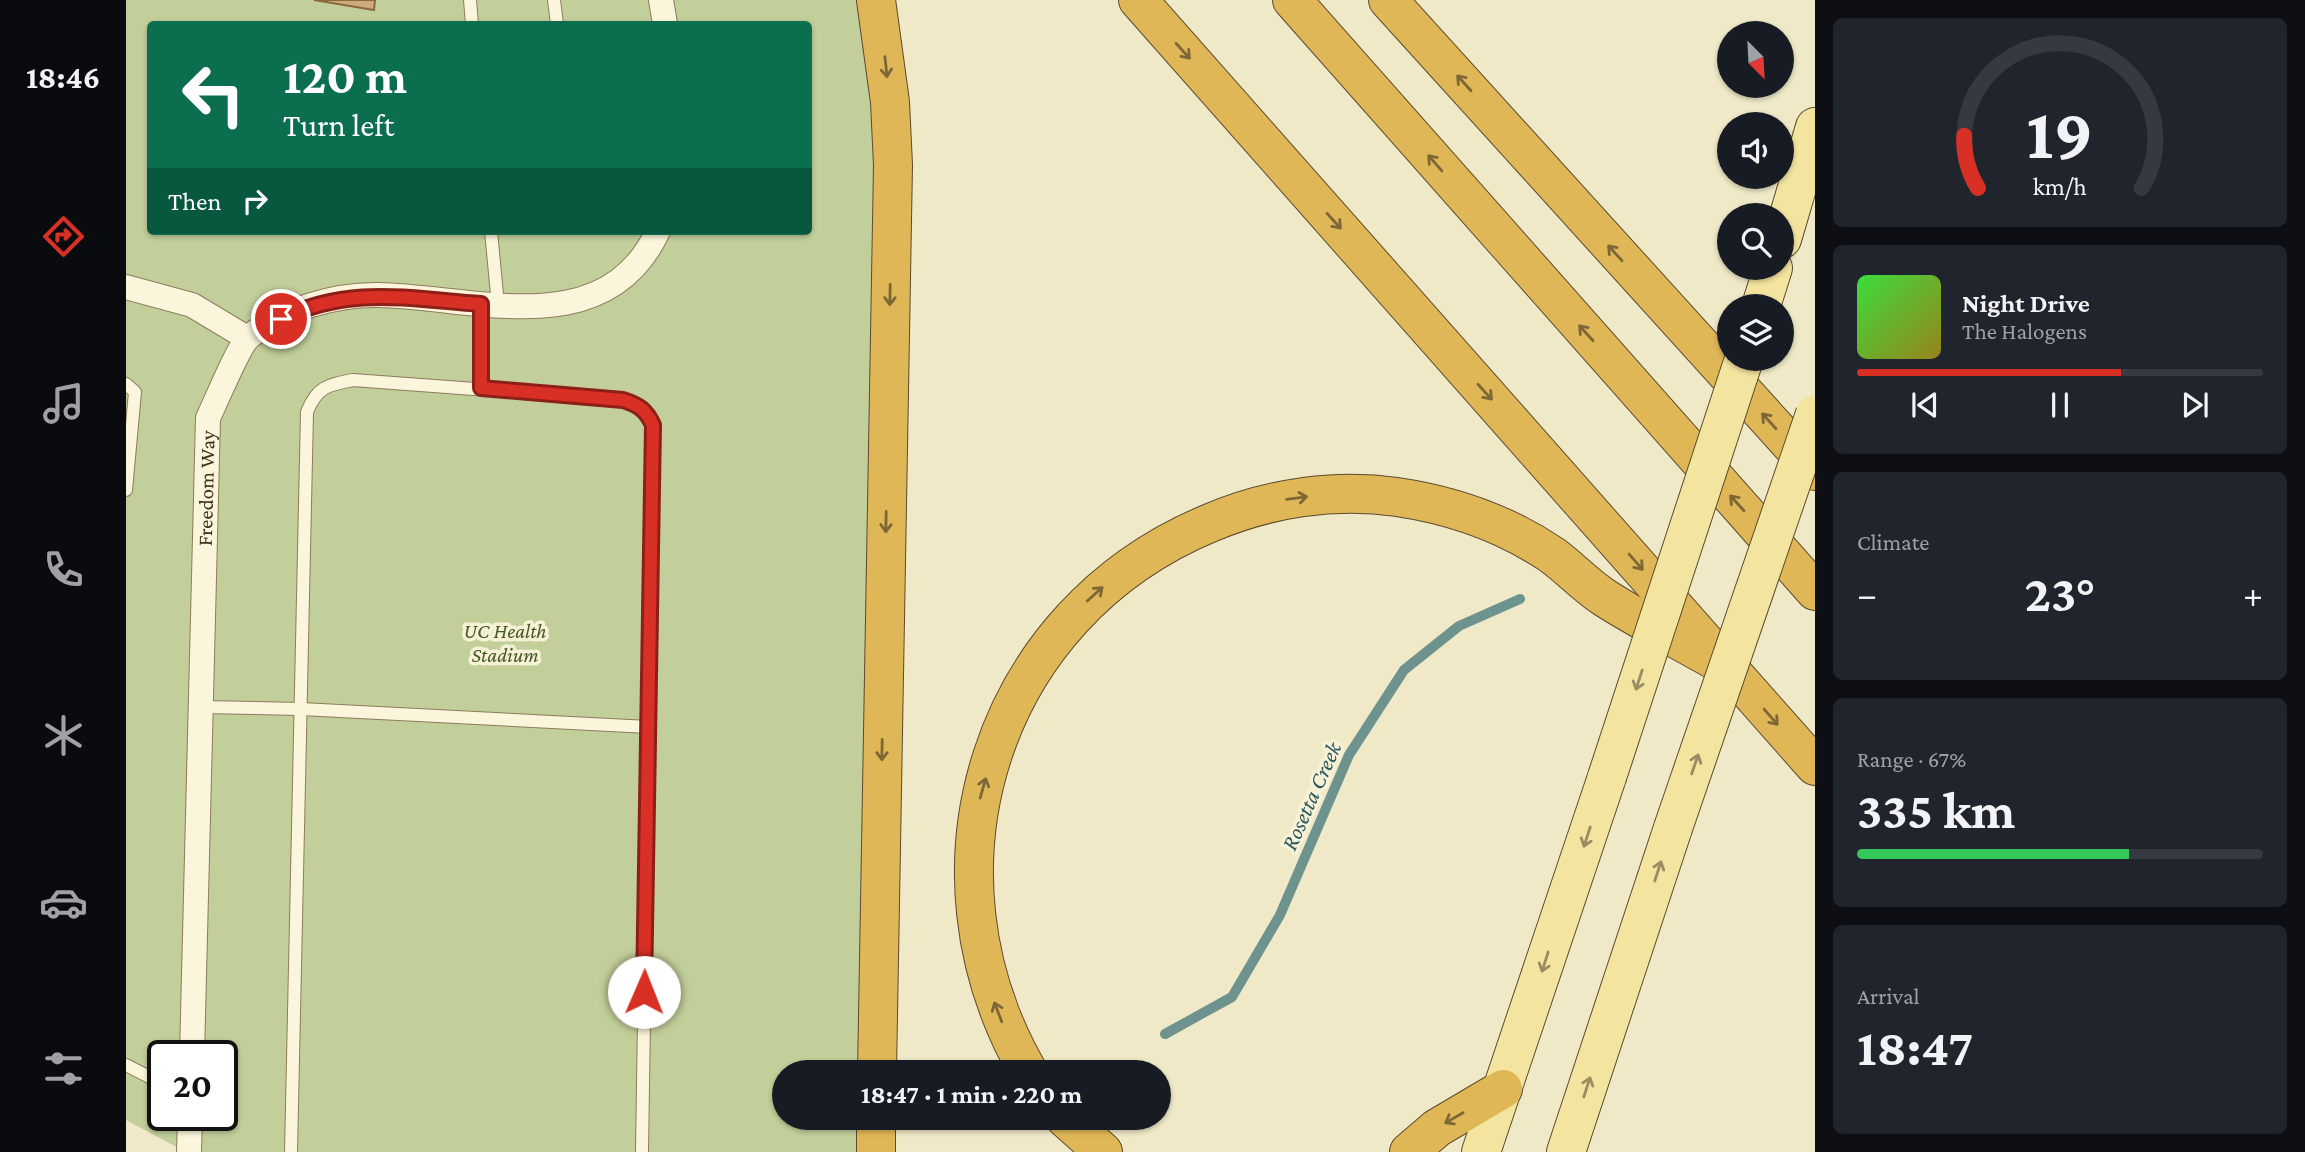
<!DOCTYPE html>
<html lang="en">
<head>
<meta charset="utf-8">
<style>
	:root { --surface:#171b24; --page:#20242c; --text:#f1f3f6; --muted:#9ea1a6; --line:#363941; --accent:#d93025 }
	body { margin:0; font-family:"Crimson Pro",serif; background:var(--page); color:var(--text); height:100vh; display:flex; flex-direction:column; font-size:26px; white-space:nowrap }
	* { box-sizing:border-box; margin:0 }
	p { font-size:23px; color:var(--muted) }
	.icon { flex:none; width:38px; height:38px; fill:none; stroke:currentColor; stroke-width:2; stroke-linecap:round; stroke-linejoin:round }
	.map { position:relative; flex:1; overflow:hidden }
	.side { display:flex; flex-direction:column; gap:18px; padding:18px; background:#0d0f14; width:490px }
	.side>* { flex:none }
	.top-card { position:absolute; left:21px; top:21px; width:665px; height:214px; border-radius:7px; box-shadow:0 2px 5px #0004; background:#0b6e4f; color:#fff; overflow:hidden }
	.needle { width:46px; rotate:156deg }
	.controls { position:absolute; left:1591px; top:21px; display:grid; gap:14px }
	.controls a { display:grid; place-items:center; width:77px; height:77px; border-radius:50%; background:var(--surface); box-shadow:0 2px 5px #0004; font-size:35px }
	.speed { position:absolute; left:21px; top:1040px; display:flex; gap:14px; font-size:35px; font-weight:700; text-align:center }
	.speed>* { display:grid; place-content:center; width:91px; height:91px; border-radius:50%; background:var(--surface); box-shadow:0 2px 5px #0004; line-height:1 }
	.speed .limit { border:4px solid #111; border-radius:10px; background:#fff; color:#111 }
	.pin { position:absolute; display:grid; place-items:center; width:60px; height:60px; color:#fff; margin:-30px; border:4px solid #fff; border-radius:50%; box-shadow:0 2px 7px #0007 }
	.me { position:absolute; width:77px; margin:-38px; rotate:1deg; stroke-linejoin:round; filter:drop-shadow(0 0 5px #0008) }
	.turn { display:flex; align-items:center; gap:24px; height:147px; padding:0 21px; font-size:32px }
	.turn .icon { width:91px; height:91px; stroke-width:2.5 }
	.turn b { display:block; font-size:49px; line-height:60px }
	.then { display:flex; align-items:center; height:66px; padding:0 21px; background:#0003; gap:14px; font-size:26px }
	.big { font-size:52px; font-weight:700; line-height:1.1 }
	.side .widget { flex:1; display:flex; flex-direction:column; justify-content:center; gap:10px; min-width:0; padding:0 24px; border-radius:10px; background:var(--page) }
	.side .dial { align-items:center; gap:0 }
	.dial svg { height:182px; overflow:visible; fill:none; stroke:var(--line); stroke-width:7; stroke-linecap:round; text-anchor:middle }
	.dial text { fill:var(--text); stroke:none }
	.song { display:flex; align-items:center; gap:21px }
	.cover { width:84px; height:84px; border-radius:10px; background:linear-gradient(135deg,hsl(120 70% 55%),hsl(50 70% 35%)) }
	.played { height:7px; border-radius:4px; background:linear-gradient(90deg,var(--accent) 65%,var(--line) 65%) }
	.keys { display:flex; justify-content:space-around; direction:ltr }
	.heat { display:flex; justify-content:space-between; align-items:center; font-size:38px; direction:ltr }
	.charge { height:10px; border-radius:5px; background:linear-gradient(90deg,#34c759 67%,var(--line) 0) }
	.trip { position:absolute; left:646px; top:1060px; width:399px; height:70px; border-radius:35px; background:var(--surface); box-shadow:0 2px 5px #0004; font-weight:700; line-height:70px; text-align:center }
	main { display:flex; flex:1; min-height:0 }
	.tabs { display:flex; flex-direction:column; width:126px; justify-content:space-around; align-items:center; background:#090b0e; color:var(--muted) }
	.tabs .icon { width:49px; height:49px }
	.tabs .on { color:var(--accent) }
	.tabs b { font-size:32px; color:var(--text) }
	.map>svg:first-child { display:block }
	.green { fill:#c2cf9a; fill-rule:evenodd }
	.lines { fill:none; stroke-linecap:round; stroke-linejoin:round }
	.stream { stroke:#6e938f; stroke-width:10 }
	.building { fill:#cfaa7c; stroke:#8d6940; stroke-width:2 }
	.service-casing { stroke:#8d7c5c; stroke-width:14 }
	.minor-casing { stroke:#8d7c5c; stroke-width:26 }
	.primary-casing { stroke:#5b4a30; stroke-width:40 }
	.motorway-casing { stroke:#5b4a30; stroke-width:40 }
	.service { stroke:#faf5db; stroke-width:12 }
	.minor { stroke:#faf5db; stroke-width:24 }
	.primary { stroke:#f3e59f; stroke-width:38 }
	.motorway { stroke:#e0b757; stroke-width:38 }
	.primary-bridge-casing { stroke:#5b4a30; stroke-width:40; stroke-linecap:butt }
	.primary-bridge { stroke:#f3e59f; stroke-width:38 }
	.oneway { stroke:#7e6736 }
	.oneway2 { stroke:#988c60 }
	.route-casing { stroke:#8d1f18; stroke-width:18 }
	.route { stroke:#d93025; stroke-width:12 }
	.labels { text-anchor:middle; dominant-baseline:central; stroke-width:7; stroke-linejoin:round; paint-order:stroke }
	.street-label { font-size:21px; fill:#3d3220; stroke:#f7f2d7 }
	.park-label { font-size:21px; font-style:italic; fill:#455a26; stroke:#f7f2d7 }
	.water-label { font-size:23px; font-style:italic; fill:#2f595d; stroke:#f7f2d7 }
</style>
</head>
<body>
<main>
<nav class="tabs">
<b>18:46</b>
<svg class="icon on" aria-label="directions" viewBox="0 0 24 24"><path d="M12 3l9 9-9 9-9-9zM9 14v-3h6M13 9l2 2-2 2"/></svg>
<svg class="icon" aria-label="music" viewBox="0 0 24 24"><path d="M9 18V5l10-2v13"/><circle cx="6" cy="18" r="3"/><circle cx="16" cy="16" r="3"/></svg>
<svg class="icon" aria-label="phone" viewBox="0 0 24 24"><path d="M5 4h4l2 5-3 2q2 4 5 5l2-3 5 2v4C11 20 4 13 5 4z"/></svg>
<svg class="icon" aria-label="climate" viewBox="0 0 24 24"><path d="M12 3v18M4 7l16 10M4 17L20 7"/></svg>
<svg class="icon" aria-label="car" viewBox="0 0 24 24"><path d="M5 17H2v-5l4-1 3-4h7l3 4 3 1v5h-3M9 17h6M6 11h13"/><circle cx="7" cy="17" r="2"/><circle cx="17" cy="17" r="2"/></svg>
<svg class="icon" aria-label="filters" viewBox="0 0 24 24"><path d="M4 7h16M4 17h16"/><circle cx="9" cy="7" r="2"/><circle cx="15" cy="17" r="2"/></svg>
</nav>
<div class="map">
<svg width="1689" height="1152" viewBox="0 0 1689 1152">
	<rect width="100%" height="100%" fill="#f0e9c7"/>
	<path class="green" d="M 0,0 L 750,0 L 751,1073 L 658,1073 L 658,1118 L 750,1118 L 750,1152 L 60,1152 L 0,1120 ZM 24,24 L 682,24 L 682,231 L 24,231 ZM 37,1055 L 96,1055 L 96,1115 L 37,1115 Z"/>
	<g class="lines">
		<polyline class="stream" points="1039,1034 1106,997 1154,915 1223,755 1278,670 1333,626 1394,599"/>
	</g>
	<polygon class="building" points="188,0 249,0 248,10"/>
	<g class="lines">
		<defs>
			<g id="service">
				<polyline points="344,0 346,24"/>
				<polyline points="428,0 431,24"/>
				<polyline points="365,231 372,305"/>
				<polyline points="355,304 355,388"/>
				<polyline points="0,384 9,392 0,490"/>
				<polyline points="75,707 175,709 523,727"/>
				<polyline points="0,1065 37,1084"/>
				<path d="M 165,1152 L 181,412 C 191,387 201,385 227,380 L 497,400 C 513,405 520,410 527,425 L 516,1152"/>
			</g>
			<g id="minor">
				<polyline points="535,0 539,24"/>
				<polyline points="0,287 66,305 121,338"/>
				<path id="s1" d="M 66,1055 L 82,418 C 90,402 112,347 123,337 C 157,309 210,294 253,295 C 350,297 479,344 532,231"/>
				<polyline points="63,1152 64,1115"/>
			</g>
			<g id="primary">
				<polyline points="1656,239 1689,127"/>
				<polyline points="1635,306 1647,268"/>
				<polyline points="1355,1152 1481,777"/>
				<polyline points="1440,1152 1547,828"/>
			</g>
			<g id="motorway">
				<polyline points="750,0 764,102 767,165 751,1073"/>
				<polyline points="1012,0 1689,766"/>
				<polyline points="1166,0 1689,591"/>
				<polyline points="1262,0 1689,471"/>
				<path d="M 903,1073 C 784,869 864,614 1084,523 C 1143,498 1208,488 1271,497 C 1325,505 1380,524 1426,555 C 1444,568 1460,586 1479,598 C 1518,623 1561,644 1602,668"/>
				<polyline points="939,1118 977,1152"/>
				<polyline points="750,1152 750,1118"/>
				<polyline points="1283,1152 1311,1128 1377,1089"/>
			</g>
		</defs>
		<use href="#service" class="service-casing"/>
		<use href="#minor" class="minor-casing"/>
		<use href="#primary" class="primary-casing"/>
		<use href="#motorway" class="motorway-casing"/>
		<use href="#service" class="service"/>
		<use href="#minor" class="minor"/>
		<use href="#primary" class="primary"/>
		<use href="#motorway" class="motorway"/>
		<defs>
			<g id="primary-bridge">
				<polyline points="1481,777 1618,359"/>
				<polyline points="1547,828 1689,414"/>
			</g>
		</defs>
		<use href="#primary-bridge" class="primary-bridge-casing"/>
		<use href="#primary-bridge" class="primary-bridge"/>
	</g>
	<defs><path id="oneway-shaft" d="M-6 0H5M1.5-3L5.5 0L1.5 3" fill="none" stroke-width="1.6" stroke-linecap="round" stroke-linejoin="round" transform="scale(1.75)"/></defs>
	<g class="oneway">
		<use href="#oneway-shaft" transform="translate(1057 51) rotate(48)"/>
		<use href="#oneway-shaft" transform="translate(760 67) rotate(84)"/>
		<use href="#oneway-shaft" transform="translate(1338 83) rotate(-132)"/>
		<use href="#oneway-shaft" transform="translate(1309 163) rotate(-131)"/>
		<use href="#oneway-shaft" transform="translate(1208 221) rotate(48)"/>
		<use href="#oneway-shaft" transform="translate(1489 253) rotate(-132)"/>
		<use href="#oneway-shaft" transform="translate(764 295) rotate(91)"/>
		<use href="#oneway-shaft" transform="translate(1460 333) rotate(-132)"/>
		<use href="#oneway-shaft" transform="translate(1359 392) rotate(48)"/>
		<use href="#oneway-shaft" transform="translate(1643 421) rotate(-132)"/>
		<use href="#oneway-shaft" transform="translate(1171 498) rotate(-7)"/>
		<use href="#oneway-shaft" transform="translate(1611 503) rotate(-132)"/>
		<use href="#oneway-shaft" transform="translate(760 522) rotate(91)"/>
		<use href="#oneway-shaft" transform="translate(1510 562) rotate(49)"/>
		<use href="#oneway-shaft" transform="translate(969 594) rotate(-42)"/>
		<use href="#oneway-shaft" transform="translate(1645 717) rotate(49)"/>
		<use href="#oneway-shaft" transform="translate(756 750) rotate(91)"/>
		<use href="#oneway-shaft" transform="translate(857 788) rotate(-74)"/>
		<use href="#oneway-shaft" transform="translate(872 1012) rotate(-111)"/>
		<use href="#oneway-shaft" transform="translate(1328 1118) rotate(150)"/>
	</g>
	<g class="oneway2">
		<use href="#oneway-shaft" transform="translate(1513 680) rotate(108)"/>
		<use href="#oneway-shaft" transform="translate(1569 764) rotate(-71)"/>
		<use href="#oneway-shaft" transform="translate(1461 837) rotate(108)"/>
		<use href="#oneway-shaft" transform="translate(1532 871) rotate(-72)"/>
		<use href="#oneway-shaft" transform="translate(1419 962) rotate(108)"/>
		<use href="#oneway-shaft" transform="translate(1461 1087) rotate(-72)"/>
	</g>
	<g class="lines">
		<defs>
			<path id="route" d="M 155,319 C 223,285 283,299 355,304 L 355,388 L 497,400 C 513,405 520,410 527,425 L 518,992"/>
		</defs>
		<use href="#route" class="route-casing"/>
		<use href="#route" class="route"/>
	</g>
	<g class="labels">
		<g class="street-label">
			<text stroke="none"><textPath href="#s1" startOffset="567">Freedom Way</textPath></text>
		</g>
		<g class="park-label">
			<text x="379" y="631">UC Health<tspan x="379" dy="24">Stadium</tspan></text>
		</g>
		<g class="water-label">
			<text transform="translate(1185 796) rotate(-66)">Rosetta Creek</text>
		</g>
	</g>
</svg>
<div class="controls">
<a><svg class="needle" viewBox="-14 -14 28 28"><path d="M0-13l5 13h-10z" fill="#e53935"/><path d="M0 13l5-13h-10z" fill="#9ea1a6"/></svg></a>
<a><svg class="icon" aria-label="sound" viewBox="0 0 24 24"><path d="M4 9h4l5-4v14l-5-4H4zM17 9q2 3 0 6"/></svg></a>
<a><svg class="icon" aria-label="search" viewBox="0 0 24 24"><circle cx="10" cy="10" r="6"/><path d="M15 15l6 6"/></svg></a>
<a><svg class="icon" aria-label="layers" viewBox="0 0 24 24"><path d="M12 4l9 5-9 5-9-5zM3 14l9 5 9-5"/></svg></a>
</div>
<div class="speed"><div class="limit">20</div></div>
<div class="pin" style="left:155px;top:319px;background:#d93025"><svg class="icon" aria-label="arrive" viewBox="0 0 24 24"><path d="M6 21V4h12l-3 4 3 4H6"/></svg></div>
<svg class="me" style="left:518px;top:992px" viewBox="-20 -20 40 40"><circle r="19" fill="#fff"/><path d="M0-13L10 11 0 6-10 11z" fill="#d93025"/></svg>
<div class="trip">18:47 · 1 min · 220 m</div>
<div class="top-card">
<div class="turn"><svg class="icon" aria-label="left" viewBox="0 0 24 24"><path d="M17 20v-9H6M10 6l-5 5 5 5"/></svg><div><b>120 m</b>Turn left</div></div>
<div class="then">Then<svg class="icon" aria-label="right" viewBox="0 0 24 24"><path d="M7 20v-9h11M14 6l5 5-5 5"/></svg></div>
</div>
</div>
<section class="side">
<div class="widget dial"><svg viewBox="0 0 100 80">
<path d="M14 69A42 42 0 1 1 86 69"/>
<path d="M14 69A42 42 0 0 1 8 46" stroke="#d93025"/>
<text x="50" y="56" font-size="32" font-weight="700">19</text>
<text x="50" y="72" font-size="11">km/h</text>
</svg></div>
<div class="widget">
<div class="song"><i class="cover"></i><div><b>Night Drive</b><p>The Halogens</p></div></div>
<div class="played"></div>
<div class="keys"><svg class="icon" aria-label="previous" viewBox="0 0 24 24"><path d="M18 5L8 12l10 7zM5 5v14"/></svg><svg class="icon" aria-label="pause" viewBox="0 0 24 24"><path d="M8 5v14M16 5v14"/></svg><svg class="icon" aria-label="next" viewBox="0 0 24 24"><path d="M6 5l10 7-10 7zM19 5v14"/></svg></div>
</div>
<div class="widget"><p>Climate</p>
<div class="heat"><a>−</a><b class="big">23°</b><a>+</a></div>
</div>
<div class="widget"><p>Range · 67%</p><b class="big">335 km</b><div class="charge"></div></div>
<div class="widget"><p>Arrival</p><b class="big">18:47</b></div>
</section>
</main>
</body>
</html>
